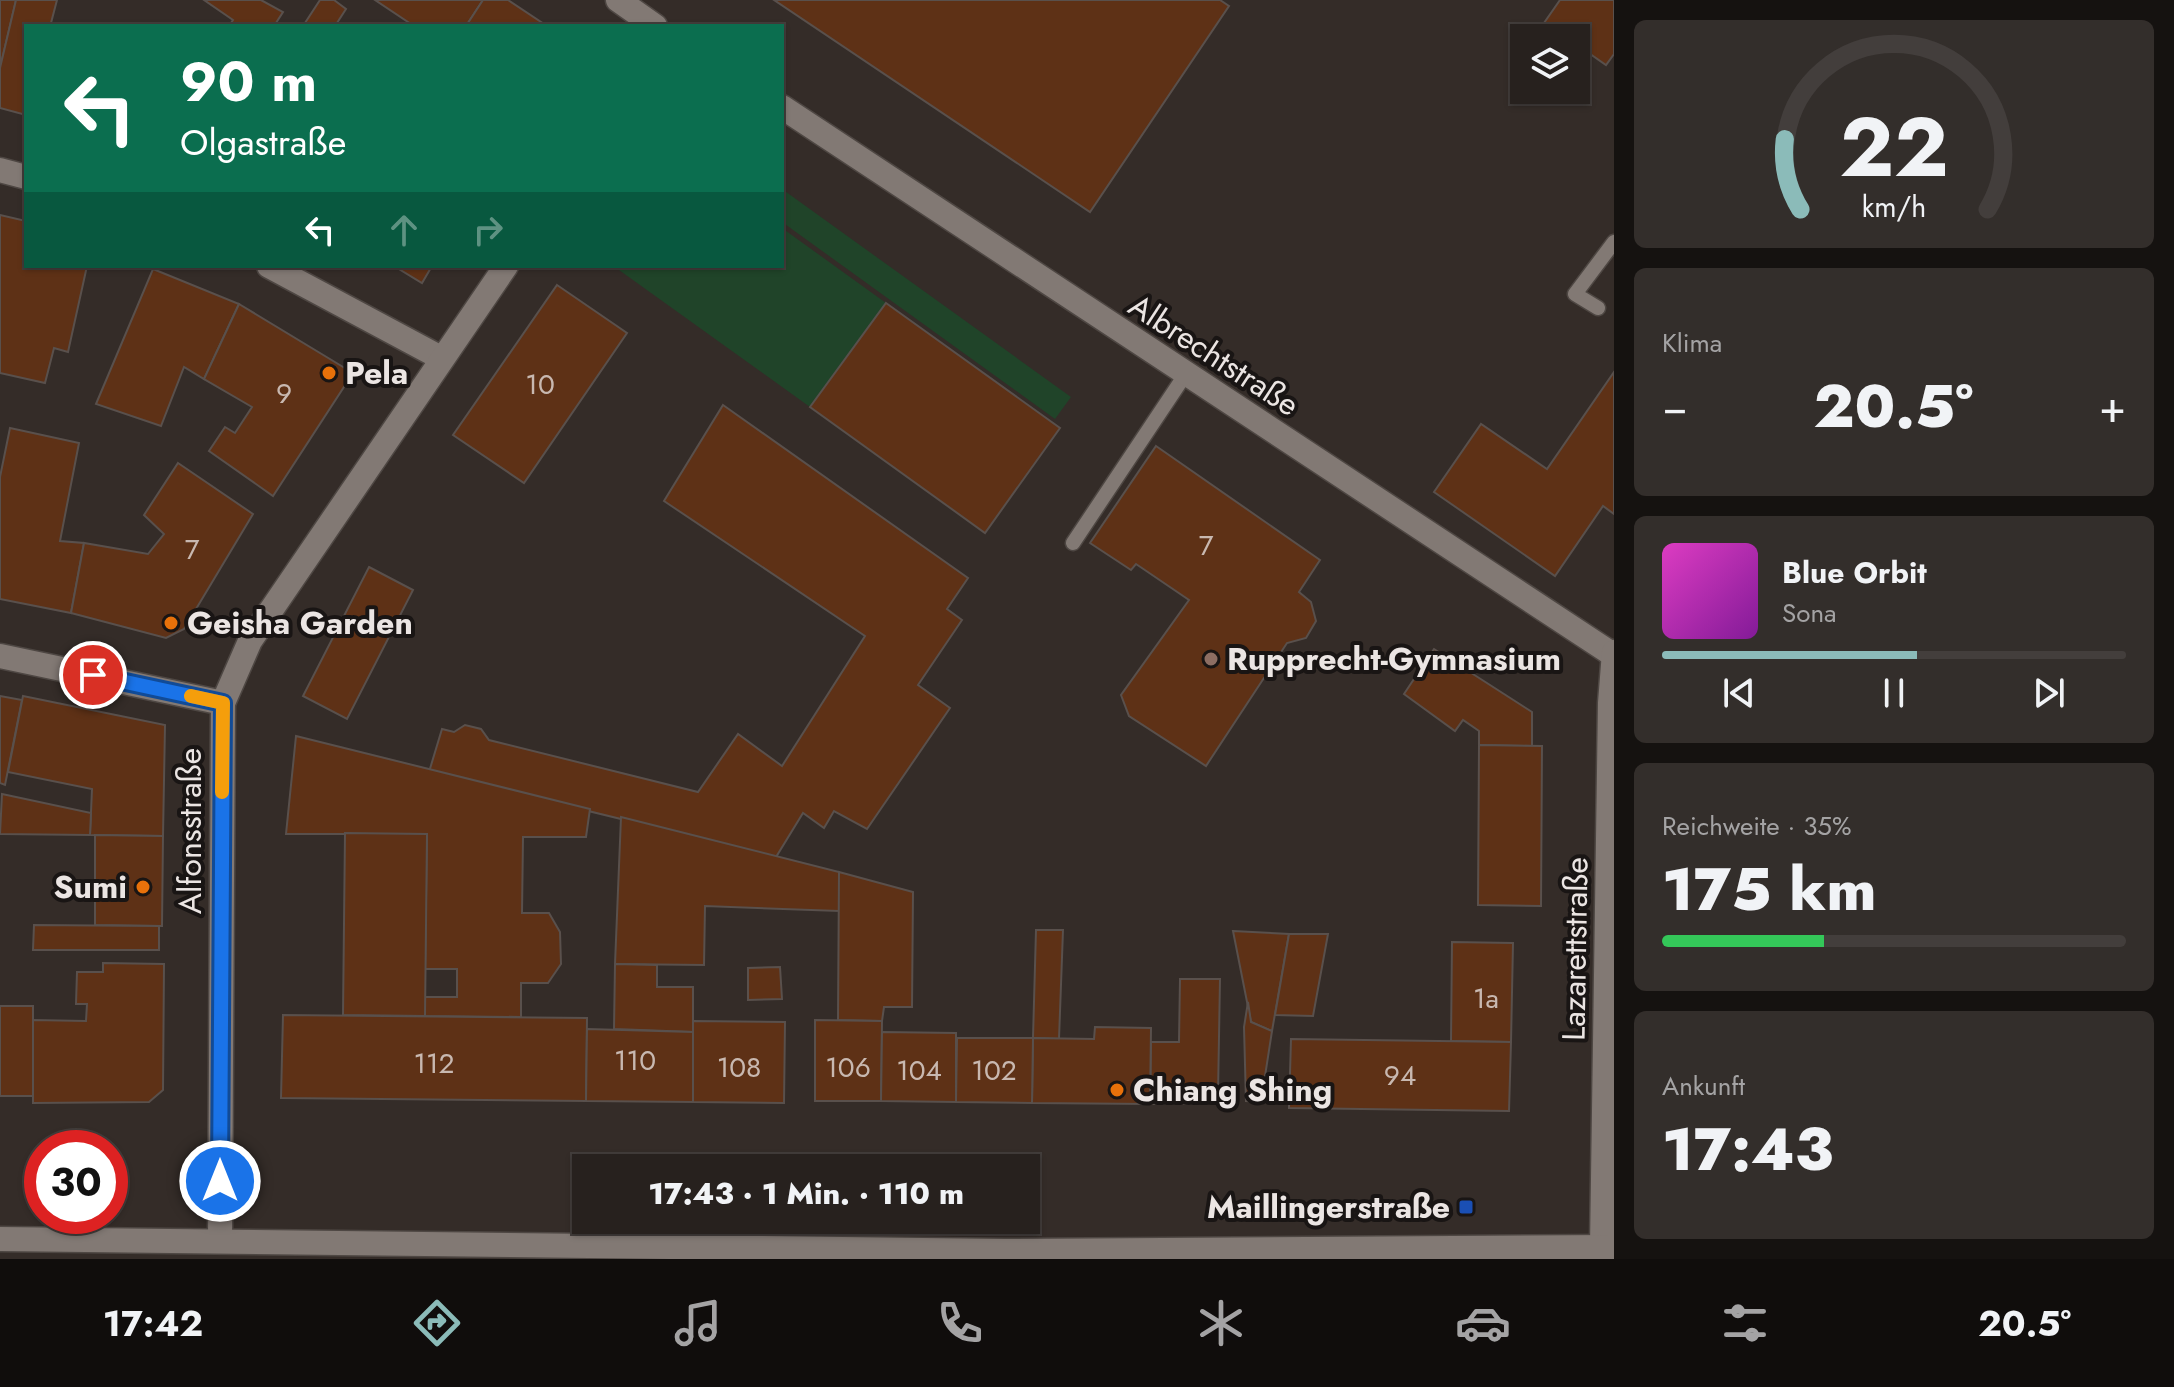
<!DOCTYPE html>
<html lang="de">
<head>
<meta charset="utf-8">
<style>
	:root { --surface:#27211e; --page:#332e2b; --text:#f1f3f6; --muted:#a4a3a4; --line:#433e3c; --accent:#8bbbb9 }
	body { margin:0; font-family:Jost,sans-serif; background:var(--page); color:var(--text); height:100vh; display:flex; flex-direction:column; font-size:30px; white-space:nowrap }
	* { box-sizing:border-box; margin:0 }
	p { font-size:26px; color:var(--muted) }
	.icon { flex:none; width:44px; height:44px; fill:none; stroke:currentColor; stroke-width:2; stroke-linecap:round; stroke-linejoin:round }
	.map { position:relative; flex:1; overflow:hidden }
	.sheet { display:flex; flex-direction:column; gap:20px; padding:20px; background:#151210; width:560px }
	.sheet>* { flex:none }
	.banner { position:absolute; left:24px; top:24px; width:760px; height:244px; border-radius:0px; box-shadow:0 2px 6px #0004,0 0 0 2px var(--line); background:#0b6e4f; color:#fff; overflow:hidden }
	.buttons { position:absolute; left:1510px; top:24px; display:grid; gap:16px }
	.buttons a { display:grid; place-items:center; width:80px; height:80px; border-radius:0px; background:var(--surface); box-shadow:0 2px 6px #0004,0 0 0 2px var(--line); font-size:40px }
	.speed { position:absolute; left:24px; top:1130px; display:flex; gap:16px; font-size:40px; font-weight:700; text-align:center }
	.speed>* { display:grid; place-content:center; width:104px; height:104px; border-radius:50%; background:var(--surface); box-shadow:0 2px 6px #0004,0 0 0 2px var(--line); line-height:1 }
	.speed .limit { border:12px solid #d22; background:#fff; color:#111 }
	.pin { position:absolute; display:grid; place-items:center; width:68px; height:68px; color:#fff; margin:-34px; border:4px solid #fff; border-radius:50%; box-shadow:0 2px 8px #0007 }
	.me { position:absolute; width:88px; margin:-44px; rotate:0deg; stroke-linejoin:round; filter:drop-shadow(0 0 6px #0008) }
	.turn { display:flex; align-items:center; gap:28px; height:168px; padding:0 24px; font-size:36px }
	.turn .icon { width:104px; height:104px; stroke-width:2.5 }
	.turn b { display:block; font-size:56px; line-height:68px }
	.lanes { display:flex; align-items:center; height:76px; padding:0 24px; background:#0003; justify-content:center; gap:40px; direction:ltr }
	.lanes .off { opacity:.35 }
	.big { font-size:60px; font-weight:800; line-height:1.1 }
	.sheet .card { flex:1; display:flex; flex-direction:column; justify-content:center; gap:12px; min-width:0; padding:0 28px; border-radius:12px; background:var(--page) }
	.sheet .dial { align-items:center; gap:0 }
	.dial svg { height:208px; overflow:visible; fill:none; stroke:var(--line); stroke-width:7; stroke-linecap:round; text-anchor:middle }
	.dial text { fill:var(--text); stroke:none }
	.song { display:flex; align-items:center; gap:24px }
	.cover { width:96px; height:96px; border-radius:12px; background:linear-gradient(135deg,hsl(310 70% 55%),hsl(290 70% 35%)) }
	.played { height:8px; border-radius:4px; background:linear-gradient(90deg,var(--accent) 55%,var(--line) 55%) }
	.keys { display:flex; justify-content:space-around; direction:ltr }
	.heat { display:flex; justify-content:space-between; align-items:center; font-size:44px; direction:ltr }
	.charge { height:12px; border-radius:6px; background:linear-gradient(90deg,#34c759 35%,var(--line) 0) }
	.trip { position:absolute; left:572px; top:1154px; width:468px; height:80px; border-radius:0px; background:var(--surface); box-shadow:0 2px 6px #0004,0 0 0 2px var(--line); font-weight:800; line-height:80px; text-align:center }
	.tab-bar { display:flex; height:128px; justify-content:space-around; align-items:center; background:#100d0c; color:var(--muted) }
	.tab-bar .icon { width:56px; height:56px }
	.tab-bar .current { color:var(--accent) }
	.tab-bar b { font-size:36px; color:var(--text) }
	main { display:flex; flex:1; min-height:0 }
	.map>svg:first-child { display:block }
	.green { fill:#204429 }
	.building { fill:#5e3116; stroke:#59504c; stroke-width:2 }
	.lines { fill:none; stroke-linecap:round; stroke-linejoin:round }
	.lane-casing { stroke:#4e4743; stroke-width:17 }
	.street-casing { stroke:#4e4743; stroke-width:27 }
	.secondary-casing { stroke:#4e4743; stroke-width:27 }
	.lane { stroke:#827974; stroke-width:14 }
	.street { stroke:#827974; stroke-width:24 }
	.secondary { stroke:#827974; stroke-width:24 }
	.route-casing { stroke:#114b97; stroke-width:20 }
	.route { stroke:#1a73e8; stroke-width:14 }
	.slow { stroke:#f59e0b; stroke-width:14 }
	.food-dot { fill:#e8710a; stroke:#191514; stroke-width:3 }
	.education-dot { fill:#8d6e63; stroke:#191514; stroke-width:3 }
	.transit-dot { fill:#1a4fb4; stroke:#191514; stroke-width:3 }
	.labels { text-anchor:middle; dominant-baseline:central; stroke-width:8; stroke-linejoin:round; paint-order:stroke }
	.number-label { font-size:28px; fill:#c8b8b0 }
	.street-label { font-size:32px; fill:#ebe5e3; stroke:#191514 }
	.poi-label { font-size:32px; font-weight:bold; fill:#ebe5e3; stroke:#191514; text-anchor:start }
</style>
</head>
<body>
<main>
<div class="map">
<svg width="1614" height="1259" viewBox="0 0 1614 1259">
	<rect width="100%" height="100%" fill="#342c28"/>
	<g class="green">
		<polygon points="782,189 1071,397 1055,419 782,222"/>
		<polygon points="782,228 886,303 810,407 619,270 622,266 782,266"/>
	</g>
	<g class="building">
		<polygon points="0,0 16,0 0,68"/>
		<polygon points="16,0 57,0 51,23 59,26 26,26 26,115 0,108 0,68"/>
		<polygon points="204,0 261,0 283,12 274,26 229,26 233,20"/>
		<polygon points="320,0 334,0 346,9 335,26 303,26"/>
		<polygon points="375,0 483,0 466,26 414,26"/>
		<polygon points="483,0 508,0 547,26 466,26"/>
		<polygon points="774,0 1220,0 1229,6 1090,212"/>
		<polygon points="1560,0 1614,0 1614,54 1606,65 1576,44 1576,38 1567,38 1544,23"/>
		<polygon points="0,215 26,221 26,266 87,266 68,352 54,348 45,383 0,373"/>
		<polygon points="394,266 432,266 422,283"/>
		<polygon points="153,269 239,304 204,379 184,367 161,426 96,404"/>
		<polygon points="557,285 627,333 524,483 453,435"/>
		<polygon points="886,303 1060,428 985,533 810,407"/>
		<polygon points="239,304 353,373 273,496 209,451 225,427 235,433 252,407 204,379"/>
		<polygon points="1614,372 1614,514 1603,506 1555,576 1434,492 1481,424 1547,469"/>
		<polygon points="723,405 968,578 947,609 962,620 918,685 950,708 867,829 834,811 824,828 803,813 776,857 429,772 442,729 454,732 465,725 481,729 489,740 698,792 738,734 782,766 865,636 664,501"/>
		<polygon points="10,428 79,443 60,541 84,543 71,613 0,599 0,477"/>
		<polygon points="1156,446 1320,560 1299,592 1311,602 1316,621 1306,638 1287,643 1206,766 1129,716 1121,695 1189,600 1136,564 1131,570 1090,543"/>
		<polygon points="178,463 253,514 184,629 166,638 71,613 84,543 148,554 164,534 144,515"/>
		<polygon points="369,567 413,590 347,719 303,696"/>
		<polygon points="1434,649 1532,712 1532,746 1479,745 1479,731 1463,720 1455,731 1404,694"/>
		<polygon points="0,696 22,700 5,785 0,783"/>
		<polygon points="23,696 165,725 163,836 90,835 92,789 8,772"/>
		<polygon points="296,736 590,809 586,837 523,837 522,913 549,913 560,932 561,964 548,983 521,983 521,1017 425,1016 425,997 457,997 457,969 425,969 427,834 286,834"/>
		<polygon points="1479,745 1542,746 1541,906 1478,905"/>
		<polygon points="2,794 91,813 90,835 0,834"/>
		<polygon points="621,817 839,872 839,911 705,906 704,965 615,964"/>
		<polygon points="345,833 427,834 425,1016 343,1015"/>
		<polygon points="95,835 163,836 162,926 95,925"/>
		<polygon points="839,872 913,892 912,1007 884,1007 882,1021 838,1020"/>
		<polygon points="34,925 159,926 159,950 33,950"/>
		<polygon points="1036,930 1063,930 1059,1039 1033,1038"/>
		<polygon points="1233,931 1289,934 1272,1031 1251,1022"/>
		<polygon points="1289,934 1328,934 1313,1016 1275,1015"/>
		<polygon points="1452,942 1513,943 1511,1042 1451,1041"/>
		<polygon points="103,963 164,964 163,1090 149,1102 33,1103 33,1020 86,1021 87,1004 76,1004 77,972 103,972"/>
		<polygon points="615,964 657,965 657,987 693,987 693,1032 614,1029"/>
		<polygon points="780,967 782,999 748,1000 748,968"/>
		<polygon points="1180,979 1220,979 1218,1095 1210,1103 1150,1104 1151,1042 1179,1042"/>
		<polygon points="1248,1002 1251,1022 1272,1031 1261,1102 1246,1101 1244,1027"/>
		<rect x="0" y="1006" width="33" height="90"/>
		<polygon points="283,1015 587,1018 586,1101 281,1098"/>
		<polygon points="815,1020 882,1021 881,1101 815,1101"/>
		<polygon points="693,1021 785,1022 784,1103 693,1102"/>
		<polygon points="1095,1027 1151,1028 1150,1104 1032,1103 1033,1038 1094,1039"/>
		<polygon points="587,1029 693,1032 693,1102 586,1101"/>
		<polygon points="882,1032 956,1033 956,1102 881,1101"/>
		<polygon points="957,1038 1033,1038 1032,1103 956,1102"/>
		<polygon points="1291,1039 1511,1042 1509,1111 1289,1108"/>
	</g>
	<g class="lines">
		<defs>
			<g id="lane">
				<polyline points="1598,308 1575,294 1614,242"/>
				<polyline points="1073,543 1185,375"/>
			</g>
			<g id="street">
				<polyline points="618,0 655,26"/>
				<polyline points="782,107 1612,654"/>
				<polyline points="0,170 26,177"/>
				<polyline points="269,266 441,358"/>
				<polyline points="0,656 223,703"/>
				<polyline points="220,1241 223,703 250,641 506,266"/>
				<polyline points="1602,1247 1610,703 1614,652"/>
			</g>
			<polyline id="secondary" points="0,1239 1005,1251 1614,1247"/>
		</defs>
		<use href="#lane" class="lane-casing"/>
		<use href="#street" class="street-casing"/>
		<use href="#secondary" class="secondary-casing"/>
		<use href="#lane" class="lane"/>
		<use href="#street" class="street"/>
		<use href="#secondary" class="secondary"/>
	</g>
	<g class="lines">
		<defs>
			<polyline id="route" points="93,675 223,703 220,1181"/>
		</defs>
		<use href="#route" class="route-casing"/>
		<use href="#route" class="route"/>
		<polyline class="slow" points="191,696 223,703 222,792"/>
	</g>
	<g class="food-dot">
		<circle cx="329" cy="373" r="8"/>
		<circle cx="171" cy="623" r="8"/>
		<circle cx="143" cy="887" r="8"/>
		<circle cx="1117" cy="1090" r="8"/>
	</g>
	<circle class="education-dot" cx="1211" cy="659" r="8"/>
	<rect class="transit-dot" x="1458" y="1199" width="16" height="16" rx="4"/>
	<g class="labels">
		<g class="number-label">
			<text x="540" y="384">10</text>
			<text x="284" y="393">9</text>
			<text x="1206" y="545">7</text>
			<text x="192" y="549">7</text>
			<text x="1486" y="998">1a</text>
			<text x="635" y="1060">110</text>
			<text x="434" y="1063">112</text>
			<text x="739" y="1067">108</text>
			<text x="848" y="1067">106</text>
			<text x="919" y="1070">104</text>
			<text x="994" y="1070">102</text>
			<text x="1400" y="1075">94</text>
		</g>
		<g class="street-label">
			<text transform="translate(1214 355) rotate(33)">Albrechtstraße</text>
			<text transform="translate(190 831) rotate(-90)">Alfonsstraße</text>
			<text transform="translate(1575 949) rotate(-89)">Lazarettstraße</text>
		</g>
		<g class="poi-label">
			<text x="345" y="373">Pela</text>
			<text x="187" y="623">Geisha Garden</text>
			<text x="1227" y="659">Rupprecht-Gymnasium</text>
			<text x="127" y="887" text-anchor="end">Sumi</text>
			<text x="1133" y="1090">Chiang Shing</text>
			<text x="1450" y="1207" text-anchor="end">Maillingerstraße</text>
		</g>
	</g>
</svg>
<div class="buttons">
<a><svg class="icon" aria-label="layers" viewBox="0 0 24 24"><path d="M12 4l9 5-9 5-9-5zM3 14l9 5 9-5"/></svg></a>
</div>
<div class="speed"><div class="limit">30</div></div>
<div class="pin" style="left:93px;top:675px;background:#d93025"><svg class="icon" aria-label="arrive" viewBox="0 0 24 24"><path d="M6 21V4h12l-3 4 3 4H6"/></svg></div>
<svg class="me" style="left:220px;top:1181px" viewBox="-20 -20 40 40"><circle r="17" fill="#1a73e8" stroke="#fff" stroke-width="3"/><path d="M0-11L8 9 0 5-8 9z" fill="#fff"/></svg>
<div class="trip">17:43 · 1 Min. · 110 m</div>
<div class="banner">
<div class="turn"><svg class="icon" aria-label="left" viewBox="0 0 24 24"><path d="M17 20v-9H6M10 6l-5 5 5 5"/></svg><div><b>90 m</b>Olgastraße</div></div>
<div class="lanes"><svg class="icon" aria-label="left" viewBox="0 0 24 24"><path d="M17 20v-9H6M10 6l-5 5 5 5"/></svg><svg class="icon off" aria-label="ahead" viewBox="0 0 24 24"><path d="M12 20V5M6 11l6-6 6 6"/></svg><svg class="icon off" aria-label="right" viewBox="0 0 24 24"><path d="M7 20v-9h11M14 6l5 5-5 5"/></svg></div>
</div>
</div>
<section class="sheet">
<div class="card dial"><svg viewBox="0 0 100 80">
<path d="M14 69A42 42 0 1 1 86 69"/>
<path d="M14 69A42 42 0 0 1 8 42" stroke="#8bbbb9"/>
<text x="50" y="56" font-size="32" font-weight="700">22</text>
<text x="50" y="72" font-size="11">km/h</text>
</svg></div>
<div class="card"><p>Klima</p>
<div class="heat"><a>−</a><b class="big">20.5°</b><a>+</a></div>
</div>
<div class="card">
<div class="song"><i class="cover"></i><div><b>Blue Orbit</b><p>Sona</p></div></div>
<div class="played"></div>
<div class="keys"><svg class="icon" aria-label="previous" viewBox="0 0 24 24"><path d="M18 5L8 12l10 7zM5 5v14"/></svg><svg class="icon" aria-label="pause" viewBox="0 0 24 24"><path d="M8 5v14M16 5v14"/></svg><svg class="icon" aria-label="next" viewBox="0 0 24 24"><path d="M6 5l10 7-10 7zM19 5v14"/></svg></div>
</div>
<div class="card"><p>Reichweite · 35%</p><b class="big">175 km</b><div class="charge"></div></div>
<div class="card"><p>Ankunft</p><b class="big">17:43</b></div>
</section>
</main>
<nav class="tab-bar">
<b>17:42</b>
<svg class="icon current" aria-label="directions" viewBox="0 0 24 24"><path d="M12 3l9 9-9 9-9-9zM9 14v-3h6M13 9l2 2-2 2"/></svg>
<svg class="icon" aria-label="music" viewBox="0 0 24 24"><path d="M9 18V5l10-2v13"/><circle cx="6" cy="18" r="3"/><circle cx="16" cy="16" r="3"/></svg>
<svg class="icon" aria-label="phone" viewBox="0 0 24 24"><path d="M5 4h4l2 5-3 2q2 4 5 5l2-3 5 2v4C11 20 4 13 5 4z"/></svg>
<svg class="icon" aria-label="climate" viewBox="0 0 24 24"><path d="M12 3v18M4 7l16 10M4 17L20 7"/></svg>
<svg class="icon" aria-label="car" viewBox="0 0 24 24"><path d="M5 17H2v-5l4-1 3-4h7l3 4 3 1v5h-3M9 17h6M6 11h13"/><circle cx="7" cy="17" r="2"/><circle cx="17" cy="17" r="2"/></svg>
<svg class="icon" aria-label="filters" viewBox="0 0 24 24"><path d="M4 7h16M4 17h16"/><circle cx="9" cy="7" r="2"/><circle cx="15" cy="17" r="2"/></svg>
<b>20.5°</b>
</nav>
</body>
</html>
